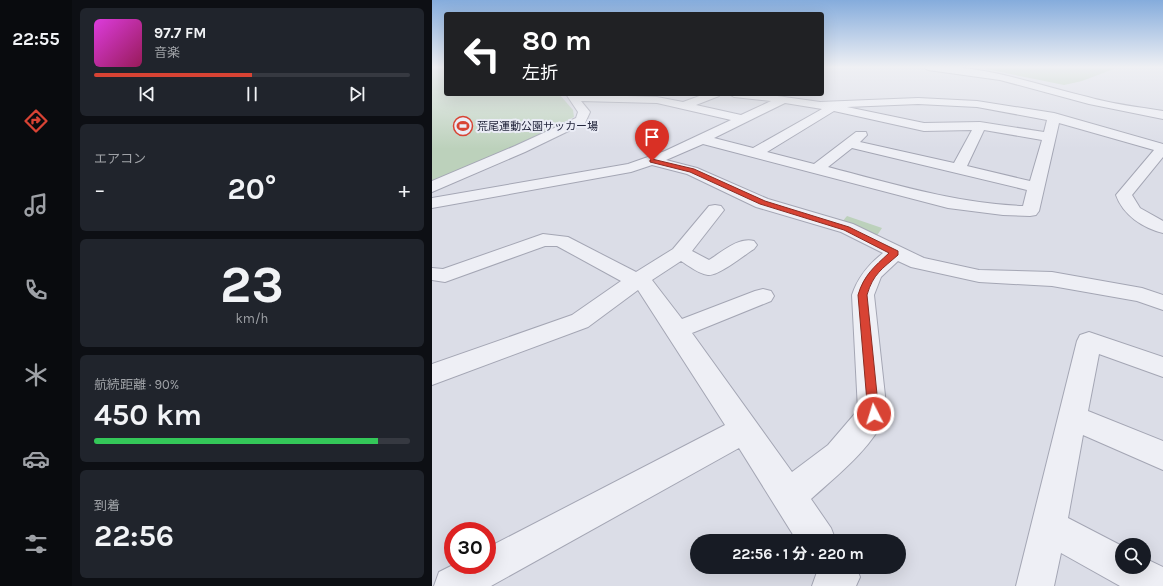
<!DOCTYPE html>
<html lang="ja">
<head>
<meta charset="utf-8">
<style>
	:root { --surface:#171b24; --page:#20242c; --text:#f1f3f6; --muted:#9ea1a6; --line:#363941; --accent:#d84334 }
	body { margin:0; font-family:Karla,"Noto Sans JP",sans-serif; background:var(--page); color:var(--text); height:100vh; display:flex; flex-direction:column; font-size:15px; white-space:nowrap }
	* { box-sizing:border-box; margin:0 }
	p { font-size:13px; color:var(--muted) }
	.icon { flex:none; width:22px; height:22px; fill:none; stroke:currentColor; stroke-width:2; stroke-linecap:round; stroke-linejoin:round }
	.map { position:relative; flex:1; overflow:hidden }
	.side { display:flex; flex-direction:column; gap:8px; padding:8px; background:#0d0f14; width:360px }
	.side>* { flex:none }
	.banner { position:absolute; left:12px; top:12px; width:380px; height:84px; border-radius:4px; box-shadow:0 4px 16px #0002; background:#202124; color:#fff; overflow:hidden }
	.tools { position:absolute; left:683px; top:538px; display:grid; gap:8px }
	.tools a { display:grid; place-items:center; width:36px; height:36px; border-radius:50%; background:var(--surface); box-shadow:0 4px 16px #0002; font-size:20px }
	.speed { position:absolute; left:12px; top:522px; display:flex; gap:8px; font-size:20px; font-weight:700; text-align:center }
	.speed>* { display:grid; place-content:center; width:52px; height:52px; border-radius:50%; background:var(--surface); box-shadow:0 4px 16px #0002; line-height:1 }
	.speed .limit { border:6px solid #d22; background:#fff; color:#111 }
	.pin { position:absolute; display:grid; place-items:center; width:34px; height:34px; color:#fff; margin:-41px -17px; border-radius:50% 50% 50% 0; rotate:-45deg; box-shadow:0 0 4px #0007 }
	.pin .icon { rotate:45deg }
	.me { position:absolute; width:44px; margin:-22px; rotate:355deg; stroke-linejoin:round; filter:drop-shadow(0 0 3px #0008) }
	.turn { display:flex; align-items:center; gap:14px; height:84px; padding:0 12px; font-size:18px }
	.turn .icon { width:52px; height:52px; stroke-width:2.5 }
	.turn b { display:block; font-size:28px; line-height:34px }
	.big { font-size:30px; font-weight:700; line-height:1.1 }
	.side .tile { flex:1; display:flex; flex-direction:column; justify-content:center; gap:6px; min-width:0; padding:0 14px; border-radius:6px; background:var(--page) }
	.side .dial { align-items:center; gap:0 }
	.dial b { font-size:52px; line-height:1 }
	.song { display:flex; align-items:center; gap:12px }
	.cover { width:48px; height:48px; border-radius:6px; background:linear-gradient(135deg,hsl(300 70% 55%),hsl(330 70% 35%)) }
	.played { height:4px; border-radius:2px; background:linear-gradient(90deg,var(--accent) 50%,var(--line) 50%) }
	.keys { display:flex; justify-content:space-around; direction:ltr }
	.heat { display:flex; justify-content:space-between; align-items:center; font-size:22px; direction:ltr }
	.charge { height:6px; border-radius:3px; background:linear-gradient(90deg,#34c759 90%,var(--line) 0) }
	.trip { position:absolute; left:258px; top:534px; width:216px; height:40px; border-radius:20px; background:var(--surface); box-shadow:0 4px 16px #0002; font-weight:700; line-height:40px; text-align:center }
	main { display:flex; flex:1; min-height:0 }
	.menu { display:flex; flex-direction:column; width:72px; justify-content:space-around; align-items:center; background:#090b0e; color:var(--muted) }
	.menu .icon { width:28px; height:28px }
	.menu .current { color:var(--accent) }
	.menu b { font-size:18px; color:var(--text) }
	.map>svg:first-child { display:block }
	.green { fill:#bcd1bb }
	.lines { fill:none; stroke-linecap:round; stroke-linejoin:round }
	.minor-casing { stroke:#a4a6b4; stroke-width:2 }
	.minor { fill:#eeeff5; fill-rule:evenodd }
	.route { fill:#d84334; stroke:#8c2c22 }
	.labels { text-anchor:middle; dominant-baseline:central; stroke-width:4; stroke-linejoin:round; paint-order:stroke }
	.far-poi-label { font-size:11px; fill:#24273e; stroke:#eaecf5; text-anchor:start }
</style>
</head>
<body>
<main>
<nav class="menu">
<b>22:55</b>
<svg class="icon current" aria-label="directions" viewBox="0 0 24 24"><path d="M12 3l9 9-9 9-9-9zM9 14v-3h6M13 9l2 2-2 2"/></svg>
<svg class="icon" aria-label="music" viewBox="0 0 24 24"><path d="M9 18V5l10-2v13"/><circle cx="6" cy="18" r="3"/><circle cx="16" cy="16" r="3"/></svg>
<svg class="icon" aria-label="phone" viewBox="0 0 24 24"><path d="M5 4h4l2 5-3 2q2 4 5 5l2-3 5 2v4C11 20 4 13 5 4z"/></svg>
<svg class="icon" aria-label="climate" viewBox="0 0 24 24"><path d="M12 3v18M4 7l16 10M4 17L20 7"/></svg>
<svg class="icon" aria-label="car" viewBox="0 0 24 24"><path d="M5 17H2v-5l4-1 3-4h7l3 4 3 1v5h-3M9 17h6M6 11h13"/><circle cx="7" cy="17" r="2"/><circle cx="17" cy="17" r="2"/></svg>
<svg class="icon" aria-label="filters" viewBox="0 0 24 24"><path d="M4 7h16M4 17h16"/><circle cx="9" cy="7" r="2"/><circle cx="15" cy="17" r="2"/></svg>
</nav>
<section class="side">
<div class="tile">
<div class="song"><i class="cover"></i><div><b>97.7 FM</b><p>音楽</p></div></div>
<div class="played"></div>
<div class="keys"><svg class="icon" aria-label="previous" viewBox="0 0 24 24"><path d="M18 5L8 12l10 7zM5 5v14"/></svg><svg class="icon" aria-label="pause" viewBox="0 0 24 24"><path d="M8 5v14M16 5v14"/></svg><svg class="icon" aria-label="next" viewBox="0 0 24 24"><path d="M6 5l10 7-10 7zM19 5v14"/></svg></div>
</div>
<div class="tile"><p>エアコン</p>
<div class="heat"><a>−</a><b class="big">20°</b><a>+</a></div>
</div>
<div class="tile dial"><b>23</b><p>km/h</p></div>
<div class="tile"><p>航続距離 · 90%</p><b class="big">450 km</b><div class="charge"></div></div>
<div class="tile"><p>到着</p><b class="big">22:56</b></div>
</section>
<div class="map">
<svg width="731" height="586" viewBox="0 0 731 586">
	<rect width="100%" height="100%" fill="#dbdde7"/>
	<g class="green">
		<polygon points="0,67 14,67 14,94 127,94 141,110 142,117 77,149 0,182"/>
		<polygon points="544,67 687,67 650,81 632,85"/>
		<polygon points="415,216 450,228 444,237 410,222"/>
	</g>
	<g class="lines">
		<defs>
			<g id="minor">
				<path d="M 491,67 C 548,63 602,84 656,97 C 680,104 706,107 731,111 L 731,119 L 657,104 L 568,80 L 496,70 Z"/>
				<path d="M 134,94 L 225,97 L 251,102 L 273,94 L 288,94 L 287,96 L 264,105 L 309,115 L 339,101 L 302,97 L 297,94 L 331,94 L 388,102 L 486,98 L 545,101 L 622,113 L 731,144 L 731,157 L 700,195 L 708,208 L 731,221 L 731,233 C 711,228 691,215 684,195 L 722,150 L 627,123 L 607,211 L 604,215 L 598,216 L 571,215 L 516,208 L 271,144 L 234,160 L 265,168 L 336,199 L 421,224 L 492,258 L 547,270 L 620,272 L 710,288 L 731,295 L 731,310 L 705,301 L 620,286 L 547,282 L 479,267 L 466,261 L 449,277 L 442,295 L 455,414 C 439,449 407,474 379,499 L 399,528 L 404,541 L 365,541 L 307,448 L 59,586 L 2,586 L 7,572 L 21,565 L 55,565 L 55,548 L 293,425 L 206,290 L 156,327 L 0,385 L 0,364 L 140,315 L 189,281 L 125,246 L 113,246 L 13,282 L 0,280 L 0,268 L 11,269 L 111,234 L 136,237 L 204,272 L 241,249 L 277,206 L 283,205 L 289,206 L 292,210 L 260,251 L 277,260 C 290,252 306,237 322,241 L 325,245 L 322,249 C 312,255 287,276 276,275 C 267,274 257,266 249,261 L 220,280 L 250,319 L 323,291 L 331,289 L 339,291 L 342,296 L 339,301 L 260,333 L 360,472 L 396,445 L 426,410 L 420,295 C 426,277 436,265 451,253 L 409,232 L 324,207 L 255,174 L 220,165 L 199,172 L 0,208 L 0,198 L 196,164 L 233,151 L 299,120 L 225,103 L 149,101 L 158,112 L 153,123 L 93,152 L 0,192 L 0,181 L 83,146 L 144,118 L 146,112 ZM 353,103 L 390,109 L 321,148 L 282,138 ZM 486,104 L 545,107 L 615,120 L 612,132 L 548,122 L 492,123 L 415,107 ZM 402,111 L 492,131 L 540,130 L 522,163 L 428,142 L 435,135 L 434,132 L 424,132 L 382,164 L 335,152 ZM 552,130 L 610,140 L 598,181 L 535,166 ZM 420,148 L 595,190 L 591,206 C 523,203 461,184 396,167 Z"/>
				<polygon points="657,332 731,357 731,377 667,354 656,411 731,441 731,470 651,435 636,518 690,546 690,567 712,567 712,558 731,567 731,586 688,586 629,553 622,586 584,586 645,341 648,335"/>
				<polygon points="383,567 424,567 428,577 424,586 380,586 385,572"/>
			</g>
		</defs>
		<use href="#minor" class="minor-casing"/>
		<use href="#minor" class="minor"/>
	</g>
	<linearGradient id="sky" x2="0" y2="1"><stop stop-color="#85acdc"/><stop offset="0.45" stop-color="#eff0f4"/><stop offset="1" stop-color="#eff0f4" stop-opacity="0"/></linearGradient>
	<rect width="731" height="149" fill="url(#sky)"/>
	<path class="route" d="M 220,159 L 262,169 L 333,201 L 417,227 L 466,251 L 466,255 C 450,269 441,274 435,295 L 447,414 L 446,417 L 442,419 L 437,417 L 436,414 L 426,295 C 432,275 442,267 457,253 L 412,230 L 328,204 L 258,172 L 218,162 L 218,160 Z"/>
	<defs>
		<symbol id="stadium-ring" viewBox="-11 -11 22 22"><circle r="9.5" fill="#eaecf5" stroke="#d84334" stroke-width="1.5"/><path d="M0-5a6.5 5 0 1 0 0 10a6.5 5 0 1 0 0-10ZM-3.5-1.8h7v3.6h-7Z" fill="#d84334"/></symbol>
	</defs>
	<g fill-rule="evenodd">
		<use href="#stadium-ring" x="20" y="115" width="22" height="22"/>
	</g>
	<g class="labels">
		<g class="far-poi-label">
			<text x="45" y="126">荒尾運動公園サッカー場</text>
		</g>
	</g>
</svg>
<div class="tools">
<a><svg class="icon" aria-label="search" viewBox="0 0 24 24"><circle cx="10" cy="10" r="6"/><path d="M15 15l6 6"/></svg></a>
</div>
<div class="speed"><div class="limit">30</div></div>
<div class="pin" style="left:220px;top:161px;background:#d93025"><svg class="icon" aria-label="arrive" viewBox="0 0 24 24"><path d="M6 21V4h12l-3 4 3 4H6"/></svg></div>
<svg class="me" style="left:442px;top:414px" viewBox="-20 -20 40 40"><circle r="17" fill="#d84334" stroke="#fff" stroke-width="3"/><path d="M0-11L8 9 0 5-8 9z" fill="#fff"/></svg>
<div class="trip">22:56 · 1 分 · 220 m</div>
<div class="banner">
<div class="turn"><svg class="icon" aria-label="left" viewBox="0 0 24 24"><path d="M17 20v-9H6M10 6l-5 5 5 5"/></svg><div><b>80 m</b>左折</div></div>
</div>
</div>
</main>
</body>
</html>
